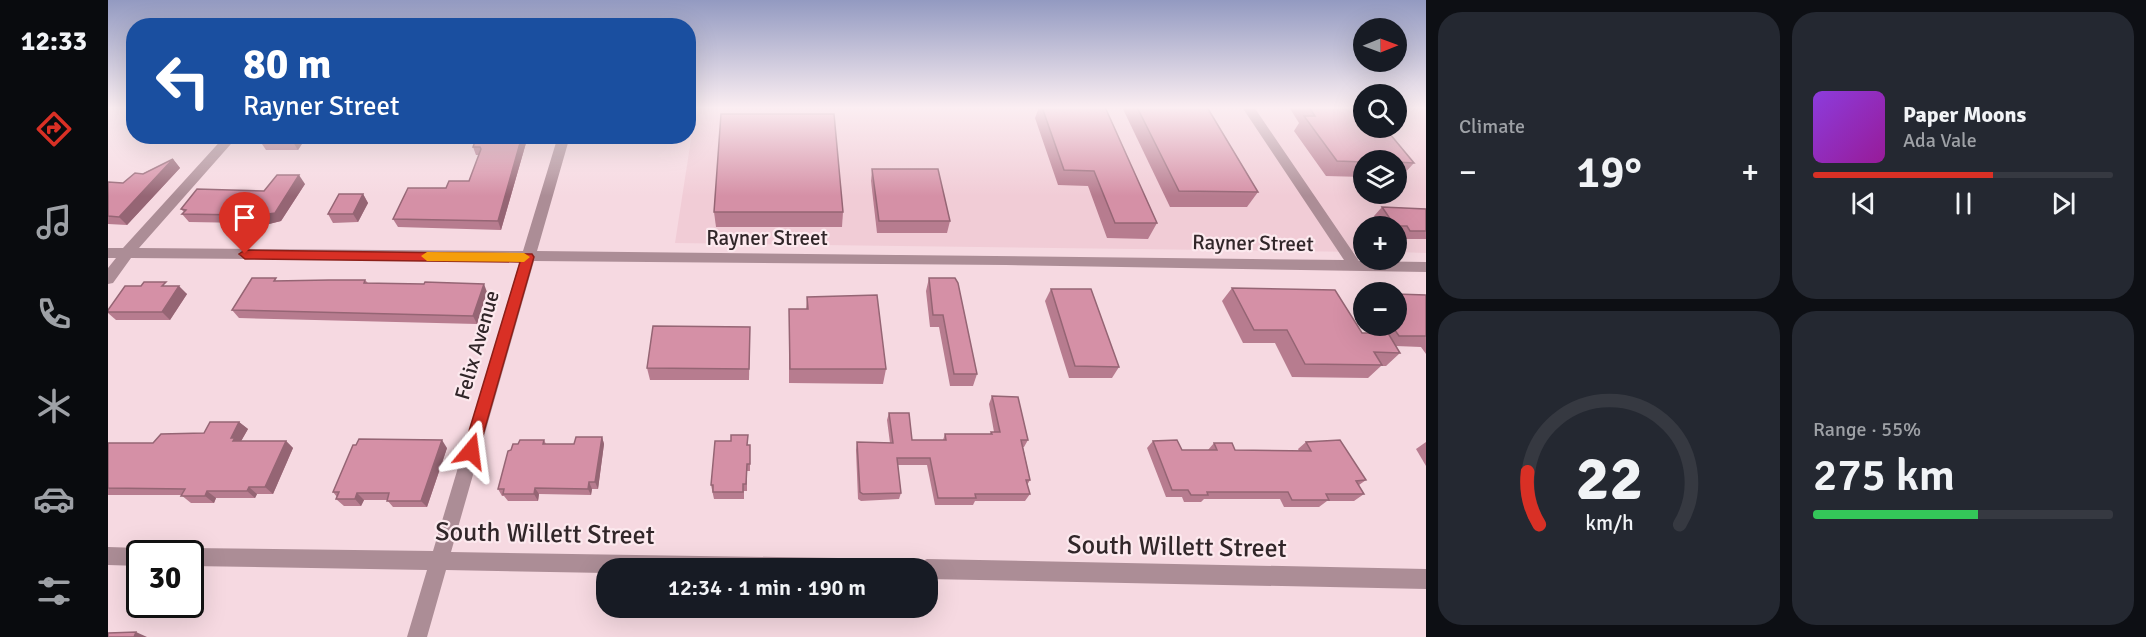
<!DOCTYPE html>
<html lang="en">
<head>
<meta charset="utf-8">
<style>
	:root { --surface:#171b24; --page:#242831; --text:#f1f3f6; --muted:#9ea1a6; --line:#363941; --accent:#d93025 }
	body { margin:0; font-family:Signika,sans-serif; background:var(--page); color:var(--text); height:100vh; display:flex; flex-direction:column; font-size:22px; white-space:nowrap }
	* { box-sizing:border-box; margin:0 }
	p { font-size:20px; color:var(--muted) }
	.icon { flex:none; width:33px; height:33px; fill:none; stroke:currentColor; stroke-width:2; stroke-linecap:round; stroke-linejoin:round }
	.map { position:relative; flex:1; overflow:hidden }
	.sheet { display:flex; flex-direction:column; gap:12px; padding:12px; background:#0d0f14; width:720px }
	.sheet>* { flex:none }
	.banner { position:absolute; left:18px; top:18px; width:570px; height:126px; border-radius:24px; box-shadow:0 6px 24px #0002; background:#1a4fa0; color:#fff; overflow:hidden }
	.needle { width:39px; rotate:89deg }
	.tools { position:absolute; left:1245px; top:18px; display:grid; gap:12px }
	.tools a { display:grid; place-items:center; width:54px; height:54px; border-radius:50%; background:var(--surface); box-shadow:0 6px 24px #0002; font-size:30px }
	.speed { position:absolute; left:18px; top:540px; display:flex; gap:12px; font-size:30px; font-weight:700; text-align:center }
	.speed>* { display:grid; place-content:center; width:78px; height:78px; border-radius:50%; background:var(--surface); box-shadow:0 6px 24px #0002; line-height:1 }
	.speed .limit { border:3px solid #111; border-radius:9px; background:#fff; color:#111 }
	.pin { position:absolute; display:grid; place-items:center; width:51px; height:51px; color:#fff; margin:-62px -26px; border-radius:50% 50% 50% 0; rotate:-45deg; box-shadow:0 0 6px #0007 }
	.pin .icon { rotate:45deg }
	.me { position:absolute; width:66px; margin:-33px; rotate:16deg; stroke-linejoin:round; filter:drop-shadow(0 0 4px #0008) }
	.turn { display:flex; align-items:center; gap:21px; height:126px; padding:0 18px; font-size:27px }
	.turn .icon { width:78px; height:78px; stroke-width:2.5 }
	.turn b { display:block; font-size:42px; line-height:51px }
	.big { font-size:45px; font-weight:600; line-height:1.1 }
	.sheet .card { flex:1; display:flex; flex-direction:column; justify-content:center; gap:9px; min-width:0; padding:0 21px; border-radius:24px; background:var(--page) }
	.sheet .dial { align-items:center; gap:0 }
	.dial svg { height:156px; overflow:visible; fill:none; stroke:var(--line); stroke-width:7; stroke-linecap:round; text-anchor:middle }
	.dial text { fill:var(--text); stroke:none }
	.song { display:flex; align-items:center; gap:18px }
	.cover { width:72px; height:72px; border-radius:9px; background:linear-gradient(135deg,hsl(270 70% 55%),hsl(300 70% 35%)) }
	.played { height:6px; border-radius:3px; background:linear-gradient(90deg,var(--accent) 60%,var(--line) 60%) }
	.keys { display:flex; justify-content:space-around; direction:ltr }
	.heat { display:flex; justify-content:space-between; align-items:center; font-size:33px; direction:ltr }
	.charge { height:9px; border-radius:4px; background:linear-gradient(90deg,#34c759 55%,var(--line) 0) }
	.sheet .tiles { flex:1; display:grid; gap:12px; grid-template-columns:repeat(2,1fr) }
	.trip { position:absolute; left:488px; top:558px; width:342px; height:60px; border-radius:24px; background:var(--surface); box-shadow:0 6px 24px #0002; font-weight:600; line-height:60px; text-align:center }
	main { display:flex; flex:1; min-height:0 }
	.tabs { display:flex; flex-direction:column; width:108px; justify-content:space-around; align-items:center; background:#090b0e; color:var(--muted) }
	.tabs .icon { width:42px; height:42px }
	.tabs .current { color:var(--accent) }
	.tabs b { font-size:27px; color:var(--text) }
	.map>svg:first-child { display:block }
	.built { fill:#f1ccd6; fill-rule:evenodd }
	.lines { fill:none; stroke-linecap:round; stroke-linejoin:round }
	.minor { fill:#ac8d96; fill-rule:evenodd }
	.wall { fill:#b77c8f }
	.shaded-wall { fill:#956574 }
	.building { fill:#d590a6; stroke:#956574; stroke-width:1.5 }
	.route { fill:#d93025; stroke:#8d1f18; stroke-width:1.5 }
	.slow { fill:#f59e0b }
	.labels { text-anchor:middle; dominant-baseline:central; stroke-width:4.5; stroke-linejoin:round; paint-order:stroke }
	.street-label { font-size:21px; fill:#312629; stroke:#fce9ee }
	.near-street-label { font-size:26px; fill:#312629; stroke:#fce9ee }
</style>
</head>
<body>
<main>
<nav class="tabs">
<b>12:33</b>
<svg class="icon current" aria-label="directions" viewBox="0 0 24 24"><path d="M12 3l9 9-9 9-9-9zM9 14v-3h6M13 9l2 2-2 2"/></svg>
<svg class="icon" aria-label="music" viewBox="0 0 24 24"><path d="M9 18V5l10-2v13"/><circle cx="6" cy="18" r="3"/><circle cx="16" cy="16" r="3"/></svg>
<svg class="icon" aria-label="phone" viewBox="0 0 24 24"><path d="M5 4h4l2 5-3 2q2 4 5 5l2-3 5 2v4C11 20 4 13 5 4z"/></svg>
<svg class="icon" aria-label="climate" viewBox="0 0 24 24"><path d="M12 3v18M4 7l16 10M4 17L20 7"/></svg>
<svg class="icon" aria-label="car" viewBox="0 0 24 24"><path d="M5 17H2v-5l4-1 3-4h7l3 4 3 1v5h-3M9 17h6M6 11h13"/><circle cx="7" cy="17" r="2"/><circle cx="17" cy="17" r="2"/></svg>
<svg class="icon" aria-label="filters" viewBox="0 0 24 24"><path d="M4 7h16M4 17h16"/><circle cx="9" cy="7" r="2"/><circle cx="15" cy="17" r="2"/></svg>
</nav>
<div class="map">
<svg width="1318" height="637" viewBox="0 0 1318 637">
	<rect width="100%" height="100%" fill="#f6d9e1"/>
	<path class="built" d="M 588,107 L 1255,107 L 1256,128 L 1288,128 L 1289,107 L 1318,107 L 1318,253 L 1289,252 L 1288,226 L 1256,226 L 1255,252 L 567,243 ZM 1256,160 L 1288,160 L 1288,194 L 1256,194 Z"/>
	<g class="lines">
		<g class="minor">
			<polygon points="1134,107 1146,107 1251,261 1318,262 1318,272 898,265 426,261 343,552 791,559 798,561 800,568 498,568 498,573 338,570 319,637 299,637 319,570 82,566 82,554 74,554 82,548 325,551 412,261 23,258 5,283 0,284 0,268 8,258 0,258 0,248 15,248 117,136 130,136 31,248 415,251 450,136 462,136 429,251 1236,260"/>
			<polygon points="0,547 32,548 40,554 32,554 32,566 0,565"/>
			<polygon points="819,559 1318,569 1318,589 819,579 819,568 810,568 812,562"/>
		</g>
	</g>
	<g class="wall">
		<polygon points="931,107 997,107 1049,223 1040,239 999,238 980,186 950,185 927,118"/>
		<polygon points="1014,107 1099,107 1150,192 1139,207 1062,207"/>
		<polygon points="1181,107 1252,107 1256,128 1306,163 1293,177 1288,177 1288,160 1256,160 1256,177 1218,176 1186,131 1191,123"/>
		<polygon points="199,136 190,150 158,150 152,141 153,140 152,138"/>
		<polygon points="490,136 516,136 490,138"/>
		<polygon points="416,140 418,143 393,230 290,227 285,219 338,188 361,181 371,155 368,155 365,147"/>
		<polygon points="65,159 72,168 19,225 0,224 0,182 15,183"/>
		<polygon points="764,169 842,221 839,233 769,233 763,181"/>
		<polygon points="197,184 173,221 161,224 158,221 142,220 139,223 81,222 74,214 76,212 73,209 156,191"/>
		<polygon points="255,194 260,203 250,222 225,223 220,214"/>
		<polygon points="1274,207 1318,209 1318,239 1294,239 1291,234 1288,234 1288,226 1274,226 1266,216"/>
		<polygon points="606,212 735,212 734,227 608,227"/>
		<polygon points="821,278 869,374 865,386 842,386 831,327 822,327 818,291"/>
		<polygon points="257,280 260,283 379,292 369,324 131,318 124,310 171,281"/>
		<polygon points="62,286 79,294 62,320 8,320 0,313 0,310"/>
		<polygon points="1124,288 1254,333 1271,333 1266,326 1288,326 1318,295 1318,354 1313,347 1288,346 1292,353 1278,366 1273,366 1260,378 1184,377 1167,343 1135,343 1114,301"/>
		<polygon points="943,289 1011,367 1004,378 961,378 937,301"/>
		<polygon points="699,297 778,369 775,384 681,383 681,309 698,309"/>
		<polygon points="1256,301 1256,309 1252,304"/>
		<polygon points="642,327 641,380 542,380 539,368"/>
		<polygon points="884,396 920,440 916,447 915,447 922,480 919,485 922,494 917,501 867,501 865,505 827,505 819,465 790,465 793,493 791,499 753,501 750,499 748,450 749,442 782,443 779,420 781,413 804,440 835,440 837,434 882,434 883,432 886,432 881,404"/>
		<polygon points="131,422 140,429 133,441 178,441 185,448 165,494 149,494 147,498 108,498 106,503 83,503 73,495 0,495 0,443 45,443 96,433"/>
		<polygon points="494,437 496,444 490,489 484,489 483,495 431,494 430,501 400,501 396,496 394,496 390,489 403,450 410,444 436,440 438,444 466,444"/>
		<polygon points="1045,441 1074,450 1100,450 1106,443 1127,450 1191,451 1190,449 1198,442 1258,480 1251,485 1256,494 1246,501 1219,501 1211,507 1176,507 1172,499 1096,499 1093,502 1076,502 1074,497 1058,497 1039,448"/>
		<polygon points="1318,442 1318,466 1308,449"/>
		<polygon points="640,445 642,445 642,471 639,471 639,491 636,491 636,499 606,499 603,485"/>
		<polygon points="339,448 319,507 285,507 279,500 256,500 253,506 236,506 228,499 229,497 225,492"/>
	</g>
	<g class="shaded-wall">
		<polygon points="188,136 199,136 190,150 185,142"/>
		<polygon points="413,136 417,136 416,140 418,143 393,230 390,221"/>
		<polygon points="65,159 72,168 19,225 11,217"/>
		<polygon points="191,175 197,184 173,221 161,224 154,215"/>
		<polygon points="255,194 260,203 250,222 245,214"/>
		<polygon points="135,212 142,220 139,223 133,215"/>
		<polygon points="376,284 379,292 369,324 365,316"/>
		<polygon points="71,286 79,294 62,320 54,312"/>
		<polygon points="131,422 140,429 132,443 134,448 123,438"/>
		<polygon points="494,437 496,444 490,489 487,482"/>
		<polygon points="334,440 339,448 319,507 313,501"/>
		<polygon points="178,441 185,448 165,494 157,487"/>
		<polygon points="481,482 484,489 483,495 480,489"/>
		<polygon points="141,487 149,494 147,498 139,491"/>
		<polygon points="427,488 431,494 430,501 426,494"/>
		<polygon points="99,491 108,498 106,503 97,496"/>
		<polygon points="249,493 256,500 253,506 247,499"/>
		<polygon points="28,632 39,637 26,637"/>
	</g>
	<g class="building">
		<polygon points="934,107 997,107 1049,223 1007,223 986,171 956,170"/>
		<polygon points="1029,107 1099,107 1150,192 1071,191"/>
		<polygon points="1201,107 1252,107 1256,111 1256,128 1277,128 1306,163 1288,162 1288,160 1256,160 1256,162 1229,161 1196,116 1207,116"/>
		<polygon points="613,114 726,114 735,212 606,212"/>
		<polygon points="153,136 188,136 185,142 152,141 154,138 152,138"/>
		<polygon points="369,136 414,136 390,221 285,219 300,188 338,188 341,181 361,181 373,149 372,147 365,147"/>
		<polygon points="65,159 11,217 0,216 0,182 15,183 27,173 35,174"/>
		<polygon points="764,169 830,169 842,221 771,221"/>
		<polygon points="169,175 191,175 167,213 154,215 153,212 135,212 133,215 74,214 78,210 73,209 89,189 156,191"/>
		<polygon points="231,194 255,194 245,214 220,214"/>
		<polygon points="1274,207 1318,209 1318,231 1302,231 1299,226 1287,226"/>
		<polygon points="144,278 168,278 166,281 221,280 257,280 256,283 316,284 317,282 376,284 365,316 124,310"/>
		<polygon points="821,278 847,278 850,283 869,374 846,374 835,315 825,315"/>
		<polygon points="36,282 58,282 54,286 71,286 54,312 0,312 0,310 17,286 33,286"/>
		<polygon points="1124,288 1227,290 1254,333 1280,333 1292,353 1266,352 1274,365 1197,364 1179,330 1146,330"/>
		<polygon points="943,289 983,289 1011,367 967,366"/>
		<polygon points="1288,294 1318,295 1318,336 1291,336 1284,326 1288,326"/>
		<polygon points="769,295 778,369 682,369 681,309 700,309 699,297"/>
		<polygon points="545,326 642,327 641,369 539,368"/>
		<polygon points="884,396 910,397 920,440 913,440 922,480 918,480 922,494 867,494 868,498 830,498 822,458 789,458 793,493 755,494 752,492 749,442 785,443 781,413 801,413 804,440 838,440 837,434 884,434 883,432 892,432"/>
		<polygon points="102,422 131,422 123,438 127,438 125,441 178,441 157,487 141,487 139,491 99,491 97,496 73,496 77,489 0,488 0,443 45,443 53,434 96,433"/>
		<polygon points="623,435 640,435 639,445 642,445 642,464 639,464 638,484 635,484 635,492 605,492 605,485 603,485 607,441 623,441"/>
		<polygon points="468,437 494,437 487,482 481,482 480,489 427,488 426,494 395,494 396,489 390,489 400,451 403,450 405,444 410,444 412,440 436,440 435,444 466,444"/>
		<polygon points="251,439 334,440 313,501 279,501 281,493 249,493 247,499 228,499 231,492 225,492 245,445 248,445"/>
		<polygon points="1069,440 1074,450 1109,450 1106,443 1124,443 1127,450 1203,451 1198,442 1232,440 1258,480 1248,481 1256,494 1218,494 1221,500 1184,500 1180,492 1099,492 1100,495 1083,495 1080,490 1064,490 1045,441"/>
		<polygon points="28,632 26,637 0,637 0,633"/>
	</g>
	<linearGradient id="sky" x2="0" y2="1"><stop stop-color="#939ac1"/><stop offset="0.55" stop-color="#fbeef2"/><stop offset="1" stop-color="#fbeef2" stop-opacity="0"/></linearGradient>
	<rect width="1318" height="196" fill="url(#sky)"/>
	<polygon class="route" points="137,250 424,254 426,257 369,456 363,458 358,456 355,451 412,262 137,259 131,254"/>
	<polygon class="slow" points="319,252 416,253 422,257 416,262 319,261 313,256"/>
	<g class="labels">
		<g class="street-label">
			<text x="659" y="238">Rayner Street</text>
			<text transform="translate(1145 243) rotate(1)">Rayner Street</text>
			<text transform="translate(369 345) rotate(-74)">Felix Avenue</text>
		</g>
		<g class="near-street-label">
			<text transform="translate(437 534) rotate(1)">South Willett Street</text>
			<text transform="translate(1069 547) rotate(1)">South Willett Street</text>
		</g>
	</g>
</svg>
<div class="tools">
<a><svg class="needle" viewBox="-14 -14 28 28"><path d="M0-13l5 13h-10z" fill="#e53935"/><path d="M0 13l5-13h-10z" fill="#9ea1a6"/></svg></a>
<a><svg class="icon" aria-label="search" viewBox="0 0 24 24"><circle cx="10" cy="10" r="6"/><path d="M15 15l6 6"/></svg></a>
<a><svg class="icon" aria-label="layers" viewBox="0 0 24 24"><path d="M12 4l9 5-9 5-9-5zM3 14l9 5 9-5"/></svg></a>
<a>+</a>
<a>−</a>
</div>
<div class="speed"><div class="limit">30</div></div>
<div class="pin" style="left:137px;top:254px;background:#d93025"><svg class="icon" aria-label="arrive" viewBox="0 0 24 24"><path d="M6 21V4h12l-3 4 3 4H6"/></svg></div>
<svg class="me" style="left:363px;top:451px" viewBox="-20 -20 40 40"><path d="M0-17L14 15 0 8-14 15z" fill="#d93025" stroke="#fff" stroke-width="4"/></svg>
<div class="trip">12:34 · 1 min · 190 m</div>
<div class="banner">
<div class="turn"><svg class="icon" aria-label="left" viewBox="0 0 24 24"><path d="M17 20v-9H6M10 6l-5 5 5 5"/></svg><div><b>80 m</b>Rayner Street</div></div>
</div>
</div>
<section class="sheet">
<div class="tiles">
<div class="card"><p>Climate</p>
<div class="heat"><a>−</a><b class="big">19°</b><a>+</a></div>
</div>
<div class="card">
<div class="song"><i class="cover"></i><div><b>Paper Moons</b><p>Ada Vale</p></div></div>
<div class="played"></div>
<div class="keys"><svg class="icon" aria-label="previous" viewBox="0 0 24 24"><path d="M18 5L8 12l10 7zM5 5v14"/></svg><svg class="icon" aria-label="pause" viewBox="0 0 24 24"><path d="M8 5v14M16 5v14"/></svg><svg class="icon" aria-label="next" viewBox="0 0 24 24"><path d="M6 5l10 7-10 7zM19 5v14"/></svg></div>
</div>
<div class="card dial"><svg viewBox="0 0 100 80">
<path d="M14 69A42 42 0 1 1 86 69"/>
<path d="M14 69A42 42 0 0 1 8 42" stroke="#d93025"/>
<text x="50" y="56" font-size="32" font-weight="700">22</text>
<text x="50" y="72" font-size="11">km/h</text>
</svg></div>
<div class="card"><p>Range · 55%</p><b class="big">275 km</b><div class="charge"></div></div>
</div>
</section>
</main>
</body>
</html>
